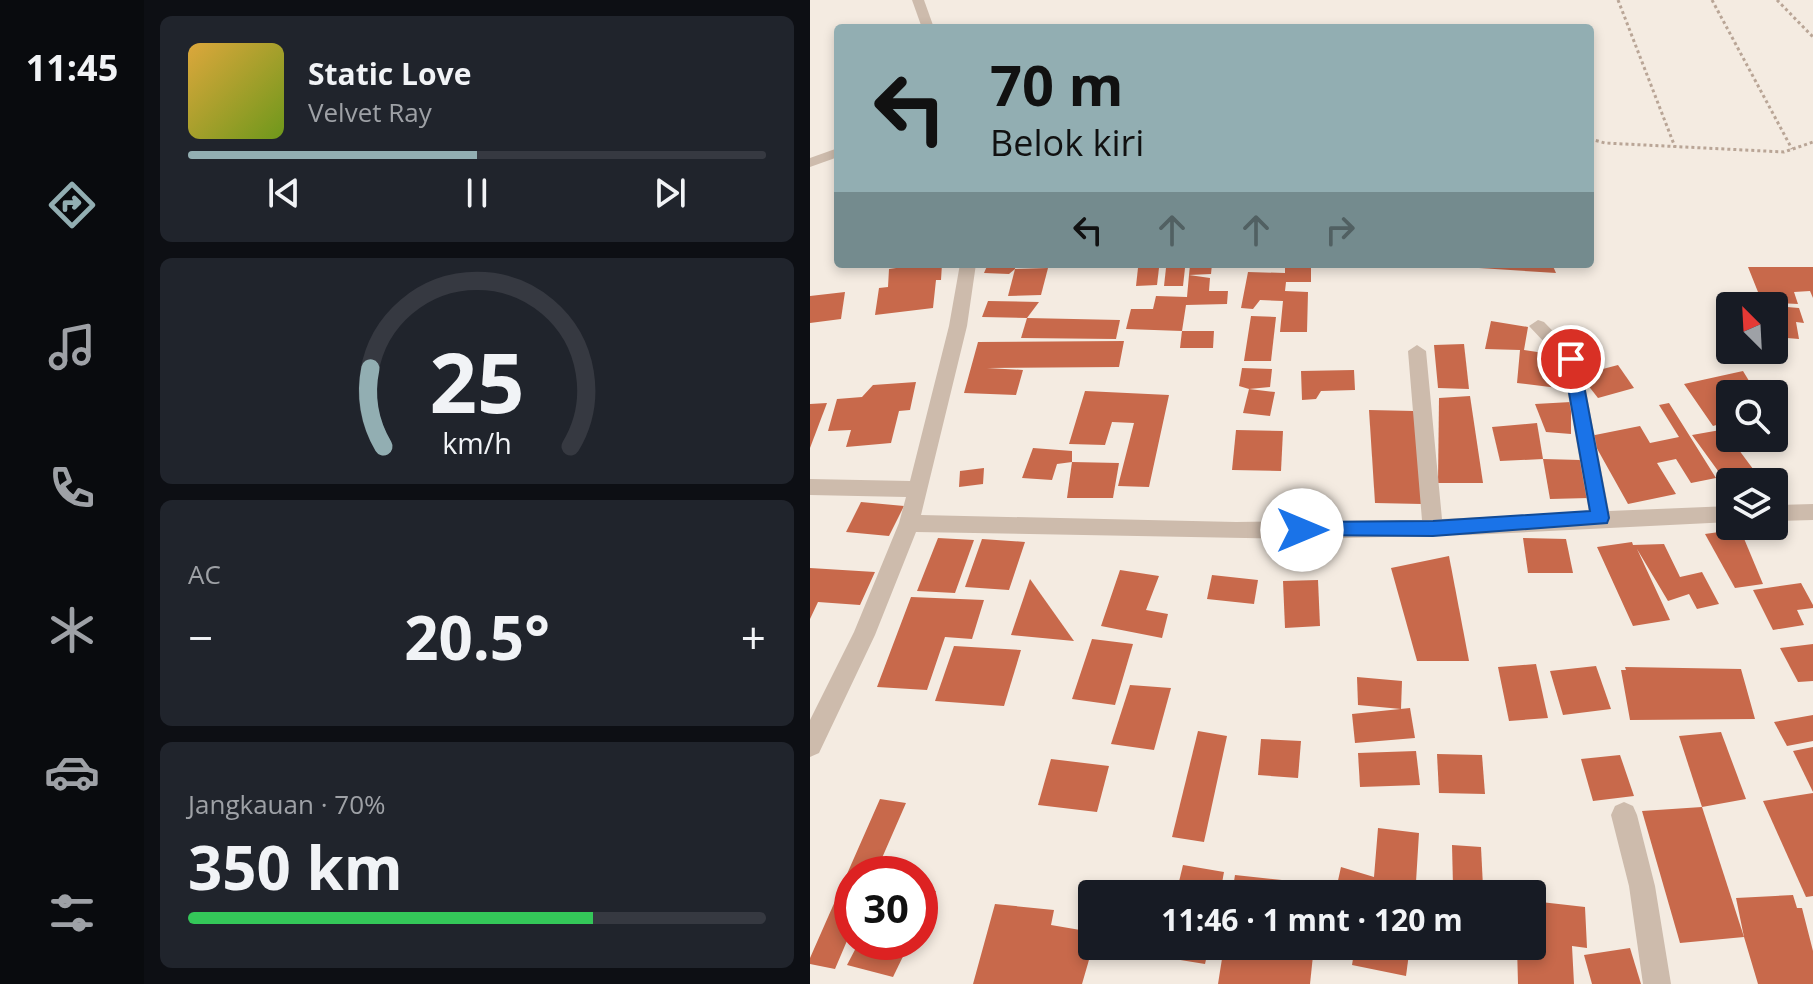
<!DOCTYPE html>
<html lang="id">
<head>
<meta charset="utf-8">
<style>
	:root { --surface:#171b24; --page:#20242c; --text:#f1f3f6; --muted:#9ea1a6; --line:#363941; --accent:#92aeb2 }
	body { margin:0; font-family:"Open Sans",sans-serif; background:var(--page); color:var(--text); height:100vh; display:flex; flex-direction:column; font-size:30px; white-space:nowrap }
	* { box-sizing:border-box; margin:0 }
	p { font-size:26px; color:var(--muted) }
	.icon { flex:none; width:44px; height:44px; fill:none; stroke:currentColor; stroke-width:2; stroke-linecap:round; stroke-linejoin:round }
	.map { position:relative; flex:1; overflow:hidden }
	.drawer { display:flex; flex-direction:column; gap:16px; padding:16px; background:#0d0f14; width:666px }
	.drawer>* { flex:none }
	.banner { position:absolute; left:24px; top:24px; width:760px; height:244px; border-radius:8px; box-shadow:0 4px 12px #0003; background:#92aeb2; color:#111; overflow:hidden }
	.needle { width:52px; rotate:336deg }
	.fabs { position:absolute; left:906px; top:292px; display:grid; gap:16px }
	.fabs a { display:grid; place-items:center; width:72px; height:72px; border-radius:8px; background:var(--surface); box-shadow:0 4px 12px #0003; font-size:40px }
	.speed { position:absolute; left:24px; top:856px; display:flex; gap:16px; font-size:40px; font-weight:700; text-align:center }
	.speed>* { display:grid; place-content:center; width:104px; height:104px; border-radius:50%; background:var(--surface); box-shadow:0 4px 12px #0003; line-height:1 }
	.speed .limit { border:12px solid #d22; background:#fff; color:#111 }
	.pin { position:absolute; display:grid; place-items:center; width:68px; height:68px; color:#fff; margin:-34px; border:4px solid #fff; border-radius:50%; box-shadow:0 2px 8px #0007 }
	.me { position:absolute; width:88px; margin:-44px; rotate:90deg; stroke-linejoin:round; filter:drop-shadow(0 0 6px #0008) }
	.turn { display:flex; align-items:center; gap:28px; height:168px; padding:0 24px; font-size:36px }
	.turn .icon { width:104px; height:104px; stroke-width:2.5 }
	.turn b { display:block; font-size:56px; line-height:68px }
	.lanes { display:flex; align-items:center; height:76px; padding:0 24px; background:#0003; justify-content:center; gap:40px; direction:ltr }
	.lanes .off { opacity:.35 }
	.big { font-size:60px; font-weight:700; line-height:1.1 }
	.drawer .tile { flex:1; display:flex; flex-direction:column; justify-content:center; gap:12px; min-width:0; padding:0 28px; border-radius:12px; background:var(--page) }
	.drawer .dial { align-items:center; gap:0 }
	.dial svg { height:208px; overflow:visible; fill:none; stroke:var(--line); stroke-width:7; stroke-linecap:round; text-anchor:middle }
	.dial text { fill:var(--text); stroke:none }
	.song { display:flex; align-items:center; gap:24px }
	.cover { width:96px; height:96px; border-radius:12px; background:linear-gradient(135deg,hsl(40 70% 55%),hsl(80 70% 35%)) }
	.played { height:8px; border-radius:4px; background:linear-gradient(90deg,var(--accent) 50%,var(--line) 50%) }
	.keys { display:flex; justify-content:space-around; direction:ltr }
	.heat { display:flex; justify-content:space-between; align-items:center; font-size:44px; direction:ltr }
	.charge { height:12px; border-radius:6px; background:linear-gradient(90deg,#34c759 70%,var(--line) 0) }
	.trip { position:absolute; left:268px; top:880px; width:468px; height:80px; border-radius:8px; background:var(--surface); box-shadow:0 4px 12px #0003; font-weight:700; line-height:80px; text-align:center }
	main { display:flex; flex:1; min-height:0 }
	.tab-bar { display:flex; flex-direction:column; width:144px; justify-content:space-around; align-items:center; background:#090b0e; color:var(--muted) }
	.tab-bar .icon { width:56px; height:56px }
	.tab-bar .selected { color:var(--accent) }
	.tab-bar b { font-size:36px; color:var(--text) }
	.map>svg:first-child { display:block }
	.building { fill:#c8694b }
	.lines { fill:none; stroke-linecap:round; stroke-linejoin:round }
	.path { stroke:#b9a596; stroke-width:3; stroke-dasharray:3 3; stroke-linecap:butt }
	.minor { fill:#cdbbac; fill-rule:evenodd }
	.route { fill:#1a73e8; stroke:#114b97; stroke-width:2 }
</style>
</head>
<body>
<main>
<nav class="tab-bar">
<b>11:45</b>
<svg class="icon selected" aria-label="directions" viewBox="0 0 24 24"><path d="M12 3l9 9-9 9-9-9zM9 14v-3h6M13 9l2 2-2 2"/></svg>
<svg class="icon" aria-label="music" viewBox="0 0 24 24"><path d="M9 18V5l10-2v13"/><circle cx="6" cy="18" r="3"/><circle cx="16" cy="16" r="3"/></svg>
<svg class="icon" aria-label="phone" viewBox="0 0 24 24"><path d="M5 4h4l2 5-3 2q2 4 5 5l2-3 5 2v4C11 20 4 13 5 4z"/></svg>
<svg class="icon" aria-label="climate" viewBox="0 0 24 24"><path d="M12 3v18M4 7l16 10M4 17L20 7"/></svg>
<svg class="icon" aria-label="car" viewBox="0 0 24 24"><path d="M5 17H2v-5l4-1 3-4h7l3 4 3 1v5h-3M9 17h6M6 11h13"/><circle cx="7" cy="17" r="2"/><circle cx="17" cy="17" r="2"/></svg>
<svg class="icon" aria-label="filters" viewBox="0 0 24 24"><path d="M4 7h16M4 17h16"/><circle cx="9" cy="7" r="2"/><circle cx="15" cy="17" r="2"/></svg>
</nav>
<section class="drawer">
<div class="tile">
<div class="song"><i class="cover"></i><div><b>Static Love</b><p>Velvet Ray</p></div></div>
<div class="played"></div>
<div class="keys"><svg class="icon" aria-label="previous" viewBox="0 0 24 24"><path d="M18 5L8 12l10 7zM5 5v14"/></svg><svg class="icon" aria-label="pause" viewBox="0 0 24 24"><path d="M8 5v14M16 5v14"/></svg><svg class="icon" aria-label="next" viewBox="0 0 24 24"><path d="M6 5l10 7-10 7zM19 5v14"/></svg></div>
</div>
<div class="tile dial"><svg viewBox="0 0 100 80">
<path d="M14 69A42 42 0 1 1 86 69"/>
<path d="M14 69A42 42 0 0 1 9 39" stroke="#92aeb2"/>
<text x="50" y="56" font-size="32" font-weight="700">25</text>
<text x="50" y="72" font-size="11">km/h</text>
</svg></div>
<div class="tile"><p>AC</p>
<div class="heat"><a>−</a><b class="big">20.5°</b><a>+</a></div>
</div>
<div class="tile"><p>Jangkauan · 70%</p><b class="big">350 km</b><div class="charge"></div></div>
</section>
<div class="map">
<svg width="1003" height="984" viewBox="0 0 1003 984">
	<rect width="100%" height="100%" fill="#f4ebe1"/>
	<g class="building">
		<polygon points="115,264 132,264 131,280 126,280 123,308 65,315 69,288 78,287 79,269"/>
		<polygon points="178,264 205,264 205,269 199,274 174,273"/>
		<polygon points="402,264 401,274 379,275 380,265"/>
		<polygon points="671,264 742,264 746,273 669,268"/>
		<polygon points="475,266 501,266 501,282 476,282 475,291 498,292 497,332 470,332 473,301 450,300 443,309 431,308 438,272 475,273"/>
		<polygon points="938,267 1003,267 1003,298 1000,291 984,292 988,304 952,302"/>
		<polygon points="238,268 231,295 198,296 205,269"/>
		<polygon points="328,268 349,268 347,285 326,286"/>
		<polygon points="356,268 375,268 373,286 354,286"/>
		<polygon points="379,275 400,278 399,291 418,291 417,304 376,305 372,331 316,329 321,309 343,309 346,296 377,297"/>
		<polygon points="35,292 31,319 0,323 0,296"/>
		<polygon points="178,301 229,302 217,318 172,317"/>
		<polygon points="964,306 989,308 994,323 986,322 989,339 964,337"/>
		<polygon points="441,316 466,317 461,361 434,361"/>
		<polygon points="217,318 310,320 306,339 211,338"/>
		<polygon points="681,321 718,327 714,350 754,356 756,389 707,383 710,350 675,349"/>
		<polygon points="372,331 404,331 403,348 370,348"/>
		<polygon points="314,341 309,367 177,368 213,370 206,395 154,393 168,342"/>
		<polygon points="654,344 659,389 628,388 624,345"/>
		<polygon points="808,365 824,388 788,398 770,375"/>
		<polygon points="432,368 462,369 460,387 439,389 429,386"/>
		<polygon points="544,370 545,390 511,391 506,399 492,400 491,371"/>
		<polygon points="933,371 947,394 927,394 925,389 908,394 920,413 920,421 903,426 874,384"/>
		<polygon points="106,382 100,410 89,411 81,443 36,447 41,430 18,431 27,399 52,397 63,385"/>
		<polygon points="439,389 465,392 460,416 433,413"/>
		<polygon points="275,391 359,395 339,487 308,486 324,423 302,422 295,445 259,444"/>
		<polygon points="660,396 673,483 628,483 629,398"/>
		<polygon points="761,402 761,434 736,432 725,404"/>
		<polygon points="17,403 0,448 0,404"/>
		<polygon points="859,403 906,478 881,483 866,459 847,463 866,494 818,504 780,436 830,426 840,443 869,437 849,405"/>
		<polygon points="559,410 604,411 612,504 565,503"/>
		<polygon points="727,423 733,459 690,461 682,427"/>
		<polygon points="916,429 920,438 949,477 916,482 882,435"/>
		<polygon points="426,430 473,431 471,471 422,470"/>
		<polygon points="223,448 262,451 262,462 247,464 242,480 212,478"/>
		<polygon points="733,459 770,460 779,498 740,499"/>
		<polygon points="262,462 309,463 303,498 257,498"/>
		<polygon points="174,468 173,484 149,487 150,471"/>
		<polygon points="51,502 94,506 79,536 36,532"/>
		<polygon points="930,529 953,584 925,588 895,534"/>
		<polygon points="128,538 164,540 145,593 107,591"/>
		<polygon points="713,538 756,539 763,573 718,573"/>
		<polygon points="172,539 215,542 199,590 155,587"/>
		<polygon points="822,542 823,545 854,544 870,577 892,572 909,604 887,609 879,594 858,601 827,549 860,620 823,626 787,547"/>
		<polygon points="639,556 659,661 607,661 581,568"/>
		<polygon points="0,568 65,572 50,605 8,602 0,619"/>
		<polygon points="310,570 349,576 336,610 358,614 352,638 291,626"/>
		<polygon points="402,575 448,580 444,604 397,599"/>
		<polygon points="220,579 264,641 201,635"/>
		<polygon points="508,580 510,626 475,628 473,581"/>
		<polygon points="991,583 1003,605 1003,608 987,610 994,625 963,630 943,590"/>
		<polygon points="101,597 174,600 162,639 135,637 117,690 67,687"/>
		<polygon points="282,639 323,644 305,705 262,699"/>
		<polygon points="1003,644 1003,681 988,682 970,648"/>
		<polygon points="144,646 211,650 194,706 125,701"/>
		<polygon points="726,664 738,718 699,721 688,667"/>
		<polygon points="786,666 801,709 753,715 740,671"/>
		<polygon points="815,667 931,669 945,719 820,720 811,670 816,670"/>
		<polygon points="547,677 592,681 591,709 548,705"/>
		<polygon points="320,685 361,688 344,750 301,744"/>
		<polygon points="600,708 605,738 545,743 542,714"/>
		<polygon points="1003,715 1003,741 977,746 964,722"/>
		<polygon points="388,731 417,736 394,842 362,837"/>
		<polygon points="911,732 936,799 892,807 869,736"/>
		<polygon points="451,739 491,741 488,778 448,775"/>
		<polygon points="1003,747 1003,792 983,751"/>
		<polygon points="606,751 610,785 550,787 548,753"/>
		<polygon points="627,754 672,755 675,794 629,793"/>
		<polygon points="810,755 824,796 783,801 771,759"/>
		<polygon points="241,759 299,766 287,812 228,805"/>
		<polygon points="1003,793 1003,896 996,897 953,801"/>
		<polygon points="70,799 96,803 65,874 42,874 42,929 25,969 0,964 0,958"/>
		<polygon points="892,807 934,937 870,943 832,811"/>
		<polygon points="568,828 609,833 606,882 589,880 592,894 525,894 531,867 564,877"/>
		<polygon points="642,845 671,847 673,887 643,886"/>
		<polygon points="373,865 414,872 410,894 366,894"/>
		<polygon points="425,875 510,884 509,894 422,894"/>
		<polygon points="110,889 126,891 110,923"/>
		<polygon points="983,895 987,908 992,908 1003,951 1003,984 948,984 934,937 926,898"/>
		<polygon points="722,901 775,907 777,948 762,946 764,984 708,984 707,946 722,946"/>
		<polygon points="185,904 244,910 241,925 282,932 283,946 272,984 163,984"/>
		<polygon points="49,942 100,942 83,977 37,965"/>
		<polygon points="354,946 399,946 395,964 352,957"/>
		<polygon points="414,946 504,946 500,984 408,984"/>
		<polygon points="545,946 600,946 596,976 542,965"/>
		<polygon points="820,948 831,984 782,984 774,955"/>
	</g>
	<g class="lines">
		<g class="path">
			<polyline points="808,0 865,147"/>
			<polyline points="902,0 982,149"/>
			<polyline points="967,0 1003,37"/>
			<polyline points="780,139 795,143 974,152 1003,142"/>
		</g>
		<g class="minor">
			<polygon points="102,0 114,0 124,28 112,28"/>
			<polygon points="28,148 28,157 0,167 0,158"/>
			<polygon points="150,264 166,264 157,326 111,515 426,522 612,520 598,351 607,345 616,351 632,519 779,512 752,361 719,326 728,320 734,322 770,359 799,511 920,506 920,522 659,535 491,539 106,532 65,635 9,753 0,757 0,720 44,632 89,523 96,497 0,495 0,479 100,481 139,326"/>
			<polygon points="1003,504 1003,520 964,521 964,505"/>
			<polygon points="814,802 823,806 827,815 845,886 861,984 833,984 819,886 801,815 805,806"/>
		</g>
	</g>
	<polygon class="route" points="761,354 769,359 799,518 797,523 623,536 485,535 482,530 485,524 492,522 623,521 780,511 753,359"/>
</svg>
<div class="fabs">
<a><svg class="needle" viewBox="-14 -14 28 28"><path d="M0-13l5 13h-10z" fill="#e53935"/><path d="M0 13l5-13h-10z" fill="#9ea1a6"/></svg></a>
<a><svg class="icon" aria-label="search" viewBox="0 0 24 24"><circle cx="10" cy="10" r="6"/><path d="M15 15l6 6"/></svg></a>
<a><svg class="icon" aria-label="layers" viewBox="0 0 24 24"><path d="M12 4l9 5-9 5-9-5zM3 14l9 5 9-5"/></svg></a>
</div>
<div class="speed"><div class="limit">30</div></div>
<div class="pin" style="left:761px;top:359px;background:#d93025"><svg class="icon" aria-label="arrive" viewBox="0 0 24 24"><path d="M6 21V4h12l-3 4 3 4H6"/></svg></div>
<svg class="me" style="left:492px;top:530px" viewBox="-20 -20 40 40"><circle r="19" fill="#fff"/><path d="M0-13L10 11 0 6-10 11z" fill="#1a73e8"/></svg>
<div class="trip">11:46 · 1 mnt · 120 m</div>
<div class="banner">
<div class="turn"><svg class="icon" aria-label="left" viewBox="0 0 24 24"><path d="M17 20v-9H6M10 6l-5 5 5 5"/></svg><div><b>70 m</b>Belok kiri</div></div>
<div class="lanes"><svg class="icon" aria-label="left" viewBox="0 0 24 24"><path d="M17 20v-9H6M10 6l-5 5 5 5"/></svg><svg class="icon off" aria-label="ahead" viewBox="0 0 24 24"><path d="M12 20V5M6 11l6-6 6 6"/></svg><svg class="icon off" aria-label="ahead" viewBox="0 0 24 24"><path d="M12 20V5M6 11l6-6 6 6"/></svg><svg class="icon off" aria-label="right" viewBox="0 0 24 24"><path d="M7 20v-9h11M14 6l5 5-5 5"/></svg></div>
</div>
</div>
</main>
</body>
</html>
